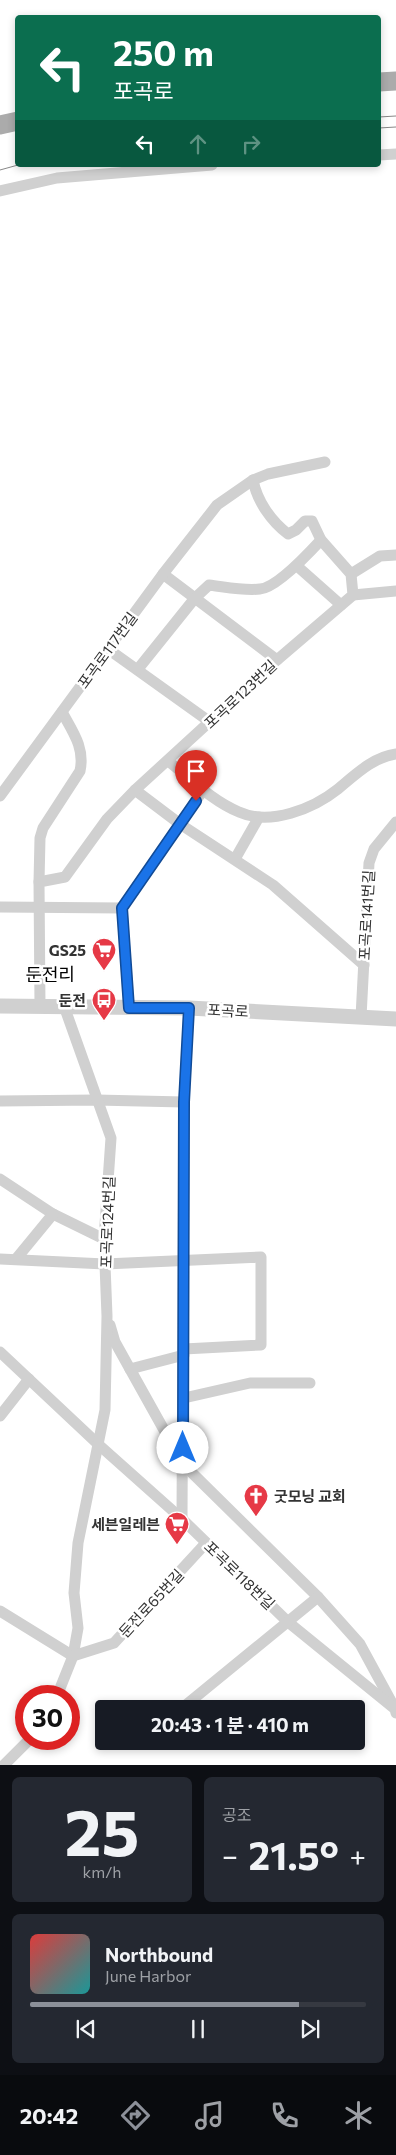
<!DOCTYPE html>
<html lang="ko">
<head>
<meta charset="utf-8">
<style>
	:root { --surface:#171b24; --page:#242831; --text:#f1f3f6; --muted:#9ea1a6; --line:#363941; --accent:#8c9099 }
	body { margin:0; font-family:Commissioner,"Noto Sans KR",sans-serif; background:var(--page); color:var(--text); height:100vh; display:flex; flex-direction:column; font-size:19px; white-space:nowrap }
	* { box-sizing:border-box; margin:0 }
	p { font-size:16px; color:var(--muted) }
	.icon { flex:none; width:28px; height:28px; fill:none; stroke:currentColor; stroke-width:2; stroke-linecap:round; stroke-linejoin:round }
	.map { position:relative; height:1765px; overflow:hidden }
	.side { display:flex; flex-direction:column; gap:12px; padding:12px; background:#0d0f14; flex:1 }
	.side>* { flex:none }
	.hud { position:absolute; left:15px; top:15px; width:366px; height:152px; border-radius:5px; box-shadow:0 2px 8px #0003; background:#0b6e4f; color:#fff; overflow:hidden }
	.speed { position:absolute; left:15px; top:1685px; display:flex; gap:10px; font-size:25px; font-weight:700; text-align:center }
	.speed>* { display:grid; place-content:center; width:65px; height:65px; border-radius:50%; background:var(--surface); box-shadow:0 2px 8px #0003; line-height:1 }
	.speed .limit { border:8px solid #d22; background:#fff; color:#111 }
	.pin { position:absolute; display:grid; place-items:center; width:42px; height:42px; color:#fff; margin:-51px -21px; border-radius:50% 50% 50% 0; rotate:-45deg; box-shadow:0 0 5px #0007 }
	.pin .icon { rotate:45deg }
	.me { position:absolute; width:55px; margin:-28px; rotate:0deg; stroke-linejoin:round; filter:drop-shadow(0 0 4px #0008) }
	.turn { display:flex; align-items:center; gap:18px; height:105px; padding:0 15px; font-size:22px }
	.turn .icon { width:65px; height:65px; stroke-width:2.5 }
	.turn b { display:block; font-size:35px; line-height:42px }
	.lanes { display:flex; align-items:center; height:48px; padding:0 15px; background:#0003; justify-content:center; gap:25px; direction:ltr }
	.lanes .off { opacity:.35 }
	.big { font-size:38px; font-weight:700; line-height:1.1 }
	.side .tile { flex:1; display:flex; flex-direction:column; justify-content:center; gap:8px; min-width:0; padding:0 18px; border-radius:8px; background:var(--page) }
	.side .dial { align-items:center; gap:0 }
	.dial b { font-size:65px; line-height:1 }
	.song { display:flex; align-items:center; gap:15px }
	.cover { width:60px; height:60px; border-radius:8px; background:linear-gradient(135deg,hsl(0 70% 55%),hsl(180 70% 35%)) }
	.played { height:5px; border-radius:2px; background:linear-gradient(90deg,var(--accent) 80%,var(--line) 80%) }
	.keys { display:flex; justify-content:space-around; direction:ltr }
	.heat { display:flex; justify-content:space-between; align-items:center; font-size:28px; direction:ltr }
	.side .tiles { flex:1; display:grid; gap:12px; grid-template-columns:1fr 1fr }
	.tile:last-child { grid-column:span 2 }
	.trip { position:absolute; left:95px; top:1700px; width:270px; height:50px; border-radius:5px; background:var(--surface); box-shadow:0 2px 8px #0003; font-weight:700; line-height:50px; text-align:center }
	.tab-bar { display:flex; height:80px; justify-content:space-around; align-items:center; background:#090b0e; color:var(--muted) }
	.tab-bar .icon { width:35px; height:35px }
	.tab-bar .current { color:var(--accent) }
	.tab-bar b { font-size:22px; color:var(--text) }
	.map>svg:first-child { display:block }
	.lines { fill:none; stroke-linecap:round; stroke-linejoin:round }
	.minor { stroke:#d0d0d0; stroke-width:11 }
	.tertiary { stroke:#d0d0d0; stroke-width:15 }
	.primary { stroke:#ababab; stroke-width:19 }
	.tram { stroke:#888; stroke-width:1 }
	.route-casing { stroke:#114b97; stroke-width:12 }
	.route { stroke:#1a73e8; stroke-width:9 }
	.labels { text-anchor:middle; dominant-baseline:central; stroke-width:5; stroke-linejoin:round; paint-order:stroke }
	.street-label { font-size:15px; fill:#333; stroke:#fff }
	.poi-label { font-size:15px; font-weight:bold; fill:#333; stroke:#fff; text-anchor:end }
	.quarter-label { font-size:18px; fill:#000; stroke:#fff }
</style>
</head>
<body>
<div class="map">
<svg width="396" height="1765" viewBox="0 0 396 1765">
	<rect width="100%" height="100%" fill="#fff"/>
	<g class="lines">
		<g class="minor">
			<polyline points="379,155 396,154"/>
			<polyline points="0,191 57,178 212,165"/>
			<polyline points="297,566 341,605"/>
			<polyline points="163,574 277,660"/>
			<polyline points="351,574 380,556 396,555"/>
			<polyline points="353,595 396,591"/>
			<polyline points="108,649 210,722"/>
			<path d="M 138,669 L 195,598 L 209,585 C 226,587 244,591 260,589 C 276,588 309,553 321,540"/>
			<path d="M 168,761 C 190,778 212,801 239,812 C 270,826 313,809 338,789 C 355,775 373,757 396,754"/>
			<polyline points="135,790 180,824 273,885 364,965"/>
			<polyline points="0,796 163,574 217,505 253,480 268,474 325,462"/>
			<polyline points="235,859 259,817"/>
			<path d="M 39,882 L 40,838 L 43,828 L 80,771 C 85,748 73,732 62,712"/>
			<polyline points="0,907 122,908"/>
			<path d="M 40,1006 L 39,882 L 65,877 L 107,819 L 135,790 L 277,660 L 353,595 L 351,574 L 321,540 L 312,521 L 305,521 L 296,530 L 288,534 C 271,521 257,501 253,480"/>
			<polyline points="129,1008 122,908 204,789"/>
			<polyline points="361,1017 369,863 374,849 396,822"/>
			<polyline points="0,1101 96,1100 184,1102"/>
			<polyline points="0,1179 53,1214 104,1239"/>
			<polyline points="0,1259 105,1264 261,1257 261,1345 184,1349"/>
			<polyline points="16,1259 53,1214"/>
			<polyline points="110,1325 115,1342 130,1369 183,1464 318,1597 360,1644 392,1703"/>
			<polyline points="0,1352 99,1445 182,1519 288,1622 395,1709 396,1713"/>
			<polyline points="130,1369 184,1355"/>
			<polyline points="184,1398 250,1383 310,1383"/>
			<polyline points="0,1416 29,1379"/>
			<polyline points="182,1519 184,1102 189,1008"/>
			<polyline points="0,1611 73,1656 78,1628 74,1593 78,1543 105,1410 107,1316 104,1239 111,1138 64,1006"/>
			<polyline points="57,1696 73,1656 114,1643 206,1543"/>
			<polyline points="181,1709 318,1597"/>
			<polyline points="4,1765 30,1739"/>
		</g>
		<polyline class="tertiary" points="0,1006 189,1008 396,1019"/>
		<g class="primary">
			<polyline points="379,82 396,81"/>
			<polyline points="0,125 18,121"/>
		</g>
		<g class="tram">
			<polyline points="379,117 396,116"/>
			<polyline points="379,128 396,127"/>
			<polyline points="0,170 18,165"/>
		</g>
	</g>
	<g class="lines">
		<defs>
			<polyline id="route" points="183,1448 184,1102 189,1008 129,1008 122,908 196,801"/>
		</defs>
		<use href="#route" class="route-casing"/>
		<use href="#route" class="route"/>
	</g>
	<defs>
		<symbol id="supermarket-pin" viewBox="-11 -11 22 30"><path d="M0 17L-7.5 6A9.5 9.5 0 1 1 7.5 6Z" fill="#e63946" stroke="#fff"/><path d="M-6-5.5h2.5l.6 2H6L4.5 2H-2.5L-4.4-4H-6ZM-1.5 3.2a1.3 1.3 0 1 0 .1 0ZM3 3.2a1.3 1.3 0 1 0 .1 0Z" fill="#fff"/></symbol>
		<symbol id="bus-pin" viewBox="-11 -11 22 30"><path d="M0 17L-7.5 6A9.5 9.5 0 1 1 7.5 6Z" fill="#e63946" stroke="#fff"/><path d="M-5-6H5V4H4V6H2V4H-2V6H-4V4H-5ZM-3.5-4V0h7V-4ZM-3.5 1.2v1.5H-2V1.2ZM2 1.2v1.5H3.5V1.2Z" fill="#fff"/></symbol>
		<symbol id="church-pin" viewBox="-11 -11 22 30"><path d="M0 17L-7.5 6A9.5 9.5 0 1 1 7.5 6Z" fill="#e63946" stroke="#fff"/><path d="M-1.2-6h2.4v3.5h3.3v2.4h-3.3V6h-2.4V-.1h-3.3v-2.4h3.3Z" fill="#fff"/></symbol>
	</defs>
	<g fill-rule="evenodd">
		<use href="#supermarket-pin" x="90" y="936" width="28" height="38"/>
		<use href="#bus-pin" x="90" y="986" width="28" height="38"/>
		<use href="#church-pin" x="242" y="1482" width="28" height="38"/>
		<use href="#supermarket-pin" x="163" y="1510" width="28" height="38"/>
	</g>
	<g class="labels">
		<g class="street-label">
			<text transform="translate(107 650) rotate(-54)">포곡로117번길</text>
			<text transform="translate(240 694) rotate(-43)">포곡로123번길</text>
			<text transform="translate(366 915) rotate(-87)">포곡로141번길</text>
			<text transform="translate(228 1010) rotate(3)">포곡로</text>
			<text transform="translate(107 1222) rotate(-88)">포곡로124번길</text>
			<text transform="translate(240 1575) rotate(44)">포곡로118번길</text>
			<text transform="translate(151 1603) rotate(-47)">둔전로65번길</text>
		</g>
		<g class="poi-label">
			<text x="86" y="950">GS25</text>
			<text x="86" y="1000">둔전</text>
			<text x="274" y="1496" text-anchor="start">굿모닝 교회</text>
			<text x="160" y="1524">세븐일레븐</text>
		</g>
		<g class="quarter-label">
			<text x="50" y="974">둔전리</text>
		</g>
	</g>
</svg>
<div class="speed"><div class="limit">30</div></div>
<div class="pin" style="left:196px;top:801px;background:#d93025"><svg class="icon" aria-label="arrive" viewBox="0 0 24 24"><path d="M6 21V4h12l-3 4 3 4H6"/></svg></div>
<svg class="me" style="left:183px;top:1448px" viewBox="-20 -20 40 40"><circle r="19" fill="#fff"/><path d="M0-13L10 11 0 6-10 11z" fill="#1a73e8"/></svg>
<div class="trip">20:43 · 1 분 · 410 m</div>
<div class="hud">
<div class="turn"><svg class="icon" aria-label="left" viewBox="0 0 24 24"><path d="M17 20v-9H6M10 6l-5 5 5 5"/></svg><div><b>250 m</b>포곡로</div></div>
<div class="lanes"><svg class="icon" aria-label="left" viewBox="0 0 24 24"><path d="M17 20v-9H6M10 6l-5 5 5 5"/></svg><svg class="icon off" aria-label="ahead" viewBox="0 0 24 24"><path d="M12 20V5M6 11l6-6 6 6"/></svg><svg class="icon off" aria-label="right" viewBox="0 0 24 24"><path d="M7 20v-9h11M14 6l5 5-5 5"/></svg></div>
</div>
</div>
<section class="side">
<div class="tiles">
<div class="tile dial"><b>25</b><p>km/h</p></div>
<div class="tile"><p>공조</p>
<div class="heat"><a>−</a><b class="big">21.5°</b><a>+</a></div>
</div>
<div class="tile">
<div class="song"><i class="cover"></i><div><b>Northbound</b><p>June Harbor</p></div></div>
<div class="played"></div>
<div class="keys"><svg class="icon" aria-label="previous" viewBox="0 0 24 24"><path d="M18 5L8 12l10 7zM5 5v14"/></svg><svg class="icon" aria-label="pause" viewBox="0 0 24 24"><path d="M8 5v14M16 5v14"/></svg><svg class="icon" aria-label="next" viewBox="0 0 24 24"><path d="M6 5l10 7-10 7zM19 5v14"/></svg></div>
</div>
</div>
</section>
<nav class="tab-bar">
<b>20:42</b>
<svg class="icon current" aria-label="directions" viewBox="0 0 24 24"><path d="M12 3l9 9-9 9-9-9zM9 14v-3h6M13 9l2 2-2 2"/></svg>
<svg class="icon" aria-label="music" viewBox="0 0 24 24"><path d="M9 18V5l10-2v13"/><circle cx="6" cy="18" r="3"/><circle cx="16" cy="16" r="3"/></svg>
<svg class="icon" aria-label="phone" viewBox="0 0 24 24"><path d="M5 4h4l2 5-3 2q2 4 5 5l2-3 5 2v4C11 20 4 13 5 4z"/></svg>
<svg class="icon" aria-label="climate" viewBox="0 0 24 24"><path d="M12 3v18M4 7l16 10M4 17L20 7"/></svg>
</nav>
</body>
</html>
